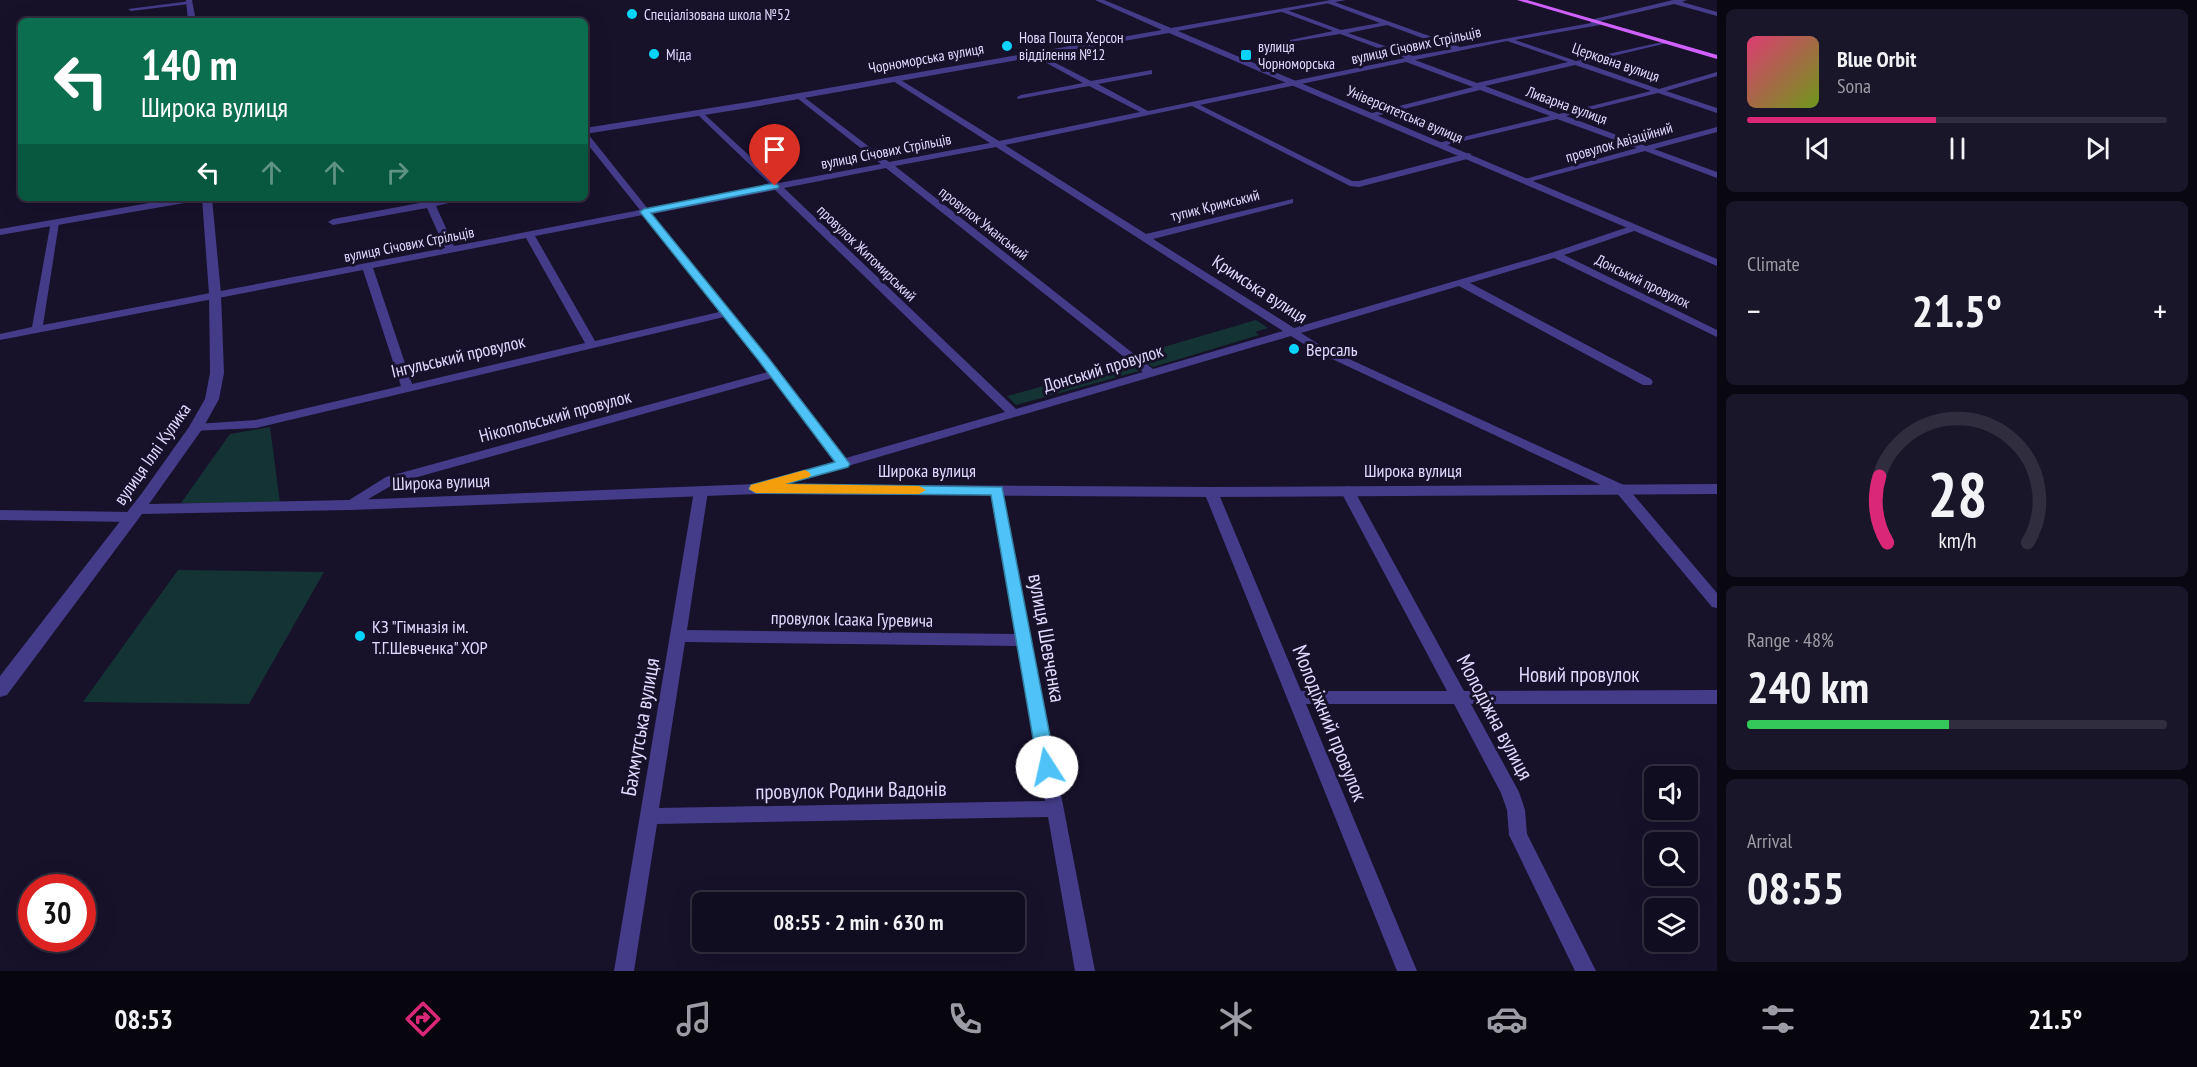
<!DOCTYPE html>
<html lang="en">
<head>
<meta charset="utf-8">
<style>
	:root { --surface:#110d20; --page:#1a1629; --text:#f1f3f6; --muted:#9c9ca5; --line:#302d3e; --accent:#db2777 }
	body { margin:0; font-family:"PT Sans Narrow",sans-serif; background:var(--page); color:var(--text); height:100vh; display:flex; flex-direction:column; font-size:22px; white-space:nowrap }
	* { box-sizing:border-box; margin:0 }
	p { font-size:20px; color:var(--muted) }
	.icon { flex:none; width:33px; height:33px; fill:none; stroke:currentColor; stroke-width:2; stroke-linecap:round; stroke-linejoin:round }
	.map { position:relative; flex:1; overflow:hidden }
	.sheet { display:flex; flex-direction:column; gap:9px; padding:9px; background:#090712; width:480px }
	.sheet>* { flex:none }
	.top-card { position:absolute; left:18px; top:18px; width:570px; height:183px; border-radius:9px; box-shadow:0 6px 24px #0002,0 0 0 2px var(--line); background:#0b6e4f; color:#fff; overflow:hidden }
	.buttons { position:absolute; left:1644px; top:766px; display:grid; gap:12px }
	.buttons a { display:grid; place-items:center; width:54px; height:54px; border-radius:9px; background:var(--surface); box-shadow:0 6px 24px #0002,0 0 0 2px var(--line); font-size:30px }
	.speed { position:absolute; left:18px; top:874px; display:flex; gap:12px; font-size:30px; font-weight:700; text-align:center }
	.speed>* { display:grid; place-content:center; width:78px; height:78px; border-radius:50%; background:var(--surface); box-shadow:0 6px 24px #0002,0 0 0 2px var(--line); line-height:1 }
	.speed .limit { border:9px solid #d22; background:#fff; color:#111 }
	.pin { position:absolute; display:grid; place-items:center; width:51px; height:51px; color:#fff; margin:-62px -26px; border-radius:50% 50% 50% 0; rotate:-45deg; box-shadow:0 0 6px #0007 }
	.pin .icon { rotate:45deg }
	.me { position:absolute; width:66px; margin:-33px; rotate:350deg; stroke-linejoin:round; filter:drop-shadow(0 0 4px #0008) }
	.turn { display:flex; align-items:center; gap:21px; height:126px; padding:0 24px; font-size:27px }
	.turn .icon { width:78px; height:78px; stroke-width:2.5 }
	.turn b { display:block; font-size:42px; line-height:51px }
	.lanes { display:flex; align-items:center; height:57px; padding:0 24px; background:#0003; justify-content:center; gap:30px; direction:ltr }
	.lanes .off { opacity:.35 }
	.big { font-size:45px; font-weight:700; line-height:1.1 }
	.sheet .card { flex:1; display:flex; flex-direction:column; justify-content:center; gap:9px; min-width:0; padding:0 21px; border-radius:9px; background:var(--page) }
	.sheet .dial { align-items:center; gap:0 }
	.dial svg { height:156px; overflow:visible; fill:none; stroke:var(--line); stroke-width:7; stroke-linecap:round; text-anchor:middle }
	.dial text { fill:var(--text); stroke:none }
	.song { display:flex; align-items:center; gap:18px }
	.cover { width:72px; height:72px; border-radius:9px; background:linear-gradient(135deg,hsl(340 70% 55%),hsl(80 70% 35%)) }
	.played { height:6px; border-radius:3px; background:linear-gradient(90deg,var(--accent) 45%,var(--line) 45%) }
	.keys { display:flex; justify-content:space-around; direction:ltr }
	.heat { display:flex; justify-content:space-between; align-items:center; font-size:33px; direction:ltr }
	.charge { height:9px; border-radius:4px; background:linear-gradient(90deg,#34c759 48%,var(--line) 0) }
	.trip { position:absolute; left:692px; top:892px; width:333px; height:60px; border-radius:9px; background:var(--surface); box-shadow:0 6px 24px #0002,0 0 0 2px var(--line); font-weight:700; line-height:60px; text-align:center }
	.tabs { display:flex; height:96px; justify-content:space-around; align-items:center; background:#07050d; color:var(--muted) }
	.tabs .icon { width:42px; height:42px }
	.tabs .selected { color:var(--accent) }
	.tabs b { font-size:27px; color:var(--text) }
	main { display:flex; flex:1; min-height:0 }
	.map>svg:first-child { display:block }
	.green { fill:#143334 }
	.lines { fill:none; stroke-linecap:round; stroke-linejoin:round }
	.minor { fill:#443c89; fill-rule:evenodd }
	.tertiary { fill:#443c89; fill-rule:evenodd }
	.primary { fill:#d061ff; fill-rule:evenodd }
	.route { fill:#4fc3f7; stroke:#337fa1; stroke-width:1.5 }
	.slow { fill:#f59e0b }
	.poi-dot { fill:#06d4ff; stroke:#17112a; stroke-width:2 }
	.labels { text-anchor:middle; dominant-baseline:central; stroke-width:6; stroke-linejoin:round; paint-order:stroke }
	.far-poi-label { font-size:15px; fill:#e1daff; stroke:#17112a; text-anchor:start }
	.far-street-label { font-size:15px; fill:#e1daff; stroke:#17112a }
	.street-label { font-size:18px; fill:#e1daff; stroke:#17112a }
	.poi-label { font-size:18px; fill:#e1daff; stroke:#17112a; text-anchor:start }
	.near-street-label { font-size:21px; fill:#e1daff; stroke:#17112a }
</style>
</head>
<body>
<main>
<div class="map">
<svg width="1717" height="971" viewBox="0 0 1717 971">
	<rect width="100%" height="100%" fill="#17112a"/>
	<g class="green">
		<polygon points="1256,320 1268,328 1255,332 1259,335 1153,367 1136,355"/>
		<polygon points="1129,363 1139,371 1016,405 1007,396"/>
		<polygon points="270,427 280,503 181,503 230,434"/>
		<polygon points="178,570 324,572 249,704 83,702"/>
	</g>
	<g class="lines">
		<g class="minor">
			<path d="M 1329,0 L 1460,47 L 1591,23 L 1590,20 L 1673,0 L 1687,0 L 1682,2 L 1717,12 L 1717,16 L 1674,4 L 1600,21 L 1603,23 L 1600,25 L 1515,40 L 1576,61 L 1667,41 L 1667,43 L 1584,63 L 1659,89 L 1717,72 L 1717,76 L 1666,91 L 1717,108 L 1717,113 L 1658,93 L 1566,116 L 1646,146 L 1717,127 L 1717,132 L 1654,149 L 1717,172 L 1717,178 L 1645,151 L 1525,183 L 1525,179 L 1637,148 L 1557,119 L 1438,147 L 1438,143 L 1550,116 L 1480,90 L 1368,118 L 1368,114 L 1473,87 L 1406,62 L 1200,105 L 1352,181 L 1359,181 L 1468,153 L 1471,154 L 1471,158 L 1359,187 L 1350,186 L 1192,106 L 1005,145 L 1146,234 L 1293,199 L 1293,203 L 1153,239 L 1294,328 L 1551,253 L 1631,226 L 1637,226 L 1637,230 L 1564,255 L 1717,330 L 1717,337 L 1554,258 L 1470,283 L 1651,379 L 1653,382 L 1651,385 L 1643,385 L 1459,286 L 1301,333 L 1323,347 L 1626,486 L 1717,593 L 1717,608 L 1712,607 L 1616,492 L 1315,351 L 1291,336 L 756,493 L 749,489 L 751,486 L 834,462 L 772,378 L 396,483 L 351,509 L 346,508 L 344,505 L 346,502 L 386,477 L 768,372 L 724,317 L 256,428 L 192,431 L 190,428 L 192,425 L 196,424 L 256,420 L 401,386 L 363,270 L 0,340 L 0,334 L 32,327 L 51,221 L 59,223 L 43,325 L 445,248 L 427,208 L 333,225 L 328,222 L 333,219 L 425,202 L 423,198 L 433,198 L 434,201 L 470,198 L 436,206 L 454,246 L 640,210 L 585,141 L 585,134 L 588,134 L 648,209 L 771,185 L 698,115 L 697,113 L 701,111 L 779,183 L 881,164 L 797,98 L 796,96 L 800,94 L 889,162 L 990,143 L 893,81 L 893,77 L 896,77 L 999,141 L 1140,112 L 1089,86 L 1018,99 L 1017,97 L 1021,95 L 1083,83 L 1032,55 L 1034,52 L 1091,81 L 1152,70 L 1152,74 L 1098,84 L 1148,111 L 1405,58 L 1340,34 L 1290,42 L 1290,40 L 1333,31 L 1282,12 L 1284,9 L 1341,30 L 1380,23 L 1327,3 ZM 1387,25 L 1452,49 L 1413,56 L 1348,33 ZM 1507,41 L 1568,62 L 1477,83 L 1415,60 ZM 1575,65 L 1651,91 L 1559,114 L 1485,86 ZM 996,147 L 1283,331 L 1153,369 L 895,166 ZM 886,168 L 1143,372 L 1016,409 L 784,188 ZM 775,190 L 1005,412 L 846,458 L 779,371 L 652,214 ZM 643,215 L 719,312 L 595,341 L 535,236 ZM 526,238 L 585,343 L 412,384 L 373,268 Z"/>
			<polygon points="191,1 189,4 131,11 128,9"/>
			<polygon points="1347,486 1354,490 1464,691 1717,690 1717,704 1471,704 1519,792 1525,810 1527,834 1596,971 1575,971 1509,835 1507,810 1501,793 1454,704 1306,704 1417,971 1397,971 1204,492 1211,488 1218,492 1301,691 1447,691 1340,490"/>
			<path d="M 701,487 L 708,491 L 687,630 L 1015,634 L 990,491 L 992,488 L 1002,488 L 1095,971 L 1075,971 L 1048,817 L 657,824 L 634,971 L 614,971 L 694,491 ZM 685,642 L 1017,646 L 1045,801 L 659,808 Z"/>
			<polygon points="0,510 131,512 138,517 131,522 0,520"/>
		</g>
		<g class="tertiary">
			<polygon points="186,0 192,0 196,21 188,21"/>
			<polygon points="1095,0 1104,0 1171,28 1331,0 1346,0 1178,31 1717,259 1717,266 1169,33 748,108 585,134 585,128 748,102 1162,30"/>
			<polygon points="178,198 201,198 196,201 0,235 0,229"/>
			<polygon points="202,198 212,198 221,294 224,373 219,399 203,428 149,504 351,500 756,484 1211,487 1717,484 1717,494 1211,497 756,494 351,510 142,514 7,695 0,697 0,676 142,493 189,427 205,399 210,373 209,294"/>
		</g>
		<polygon class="primary" points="1517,0 1527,0 1717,55 1717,59"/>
	</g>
	<polygon class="route" points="775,183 779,186 778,188 651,213 767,356 850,464 848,467 786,484 1002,487 1056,767 1053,772 1047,774 1041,772 1038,767 991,495 756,493 749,489 751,485 835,462 759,361 640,212 644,209"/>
	<polygon class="slow" points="805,470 809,472 811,475 809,477 785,484 919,486 926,490 919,494 756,493 749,489 751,485"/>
	<g class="poi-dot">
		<circle cx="632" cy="14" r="6"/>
		<circle cx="1007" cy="46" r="6"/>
		<circle cx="654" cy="54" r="6"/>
		<rect x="1240" y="49" width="12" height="12" rx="3"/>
		<circle cx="1294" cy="349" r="6"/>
		<circle cx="360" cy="636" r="6"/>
	</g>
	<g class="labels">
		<g class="far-poi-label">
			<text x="644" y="14">Спеціалізована школа №52</text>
			<text x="1019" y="37">Нова Пошта Херсон<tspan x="1019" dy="17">відділення №12</tspan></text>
			<text x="1258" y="46">вулиця<tspan x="1258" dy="17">Чорноморська</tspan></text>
			<text x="666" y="54">Міда</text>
		</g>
		<g class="far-street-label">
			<text transform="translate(1416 45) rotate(-12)">вулиця Січових Стрільців</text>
			<text transform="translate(926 58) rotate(-10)">Чорноморська вулиця</text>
			<text transform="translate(1616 62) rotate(19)">Церковна вулиця</text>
			<text transform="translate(1567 105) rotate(20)">Ливарна вулиця</text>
			<text transform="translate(1405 114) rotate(23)">Університетська вулиця</text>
			<text transform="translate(1619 142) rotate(-16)">провулок Авіаційний</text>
			<text transform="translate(886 151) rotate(-11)">вулиця Січових Стрільців</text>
			<text transform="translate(1215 205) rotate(-14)">тупик Кримський</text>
			<text transform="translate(984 223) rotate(38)">провулок Уманський</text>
			<text transform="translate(409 244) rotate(-11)">вулиця Січових Стрільців</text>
			<text transform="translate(867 253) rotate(44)">провулок Житомирський</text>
			<text transform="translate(1643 281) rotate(26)">Донський провулок</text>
		</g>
		<g class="street-label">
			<text transform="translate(1260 289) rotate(33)">Кримська вулиця</text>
			<text transform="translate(458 356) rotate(-13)">Інгульський провулок</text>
			<text transform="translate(1103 368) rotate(-17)">Донський провулок</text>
			<text transform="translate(555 416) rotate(-15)">Нікопольський провулок</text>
			<text transform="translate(152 454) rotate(-55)">вулиця Іллі Кулика</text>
			<text x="927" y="470">Широка вулиця</text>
			<text x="1413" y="470">Широка вулиця</text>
			<text transform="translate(441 482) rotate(-2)">Широка вулиця</text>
			<text transform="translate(852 619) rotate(1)">провулок Ісаака Гуревича</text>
		</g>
		<g class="poi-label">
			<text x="1306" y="349">Версаль</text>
			<text x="372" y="626">КЗ "Гімназія ім.<tspan x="372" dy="21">Т.Г.Шевченка" ХОР</tspan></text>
		</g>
		<g class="near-street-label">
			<text transform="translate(1047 638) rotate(80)">вулиця Шевченка</text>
			<text x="1579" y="674">Новий провулок</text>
			<text transform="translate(1495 717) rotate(62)">Молодіжна вулиця</text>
			<text transform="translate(1330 723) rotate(68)">Молодіжний провулок</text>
			<text transform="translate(640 727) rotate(-80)">Бахмутська вулиця</text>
			<text transform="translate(851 790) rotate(-1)">провулок Родини Вадонів</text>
		</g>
	</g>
</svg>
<div class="buttons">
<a><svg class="icon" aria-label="sound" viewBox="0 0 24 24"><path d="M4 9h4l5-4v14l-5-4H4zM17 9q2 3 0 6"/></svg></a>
<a><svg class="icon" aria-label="search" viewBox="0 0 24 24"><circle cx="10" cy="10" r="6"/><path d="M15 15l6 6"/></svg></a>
<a><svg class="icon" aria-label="layers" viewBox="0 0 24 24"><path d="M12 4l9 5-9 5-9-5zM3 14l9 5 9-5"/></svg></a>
</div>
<div class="speed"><div class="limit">30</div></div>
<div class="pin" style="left:775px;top:186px;background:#d93025"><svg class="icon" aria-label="arrive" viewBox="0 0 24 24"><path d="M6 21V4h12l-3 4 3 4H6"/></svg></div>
<svg class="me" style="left:1047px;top:767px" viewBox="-20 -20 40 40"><circle r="19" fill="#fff"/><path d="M0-13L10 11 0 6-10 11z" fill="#4fc3f7"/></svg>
<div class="trip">08:55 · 2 min · 630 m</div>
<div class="top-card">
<div class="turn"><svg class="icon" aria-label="left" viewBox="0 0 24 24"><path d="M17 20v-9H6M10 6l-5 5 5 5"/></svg><div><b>140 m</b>Широка вулиця</div></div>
<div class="lanes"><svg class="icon" aria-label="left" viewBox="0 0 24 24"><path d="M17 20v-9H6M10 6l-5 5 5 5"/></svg><svg class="icon off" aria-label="ahead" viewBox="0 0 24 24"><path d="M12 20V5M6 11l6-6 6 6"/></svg><svg class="icon off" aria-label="ahead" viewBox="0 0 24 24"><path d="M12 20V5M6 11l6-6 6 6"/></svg><svg class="icon off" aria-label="right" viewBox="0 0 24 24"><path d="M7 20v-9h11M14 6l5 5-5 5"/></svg></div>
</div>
</div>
<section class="sheet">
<div class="card">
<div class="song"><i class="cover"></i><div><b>Blue Orbit</b><p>Sona</p></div></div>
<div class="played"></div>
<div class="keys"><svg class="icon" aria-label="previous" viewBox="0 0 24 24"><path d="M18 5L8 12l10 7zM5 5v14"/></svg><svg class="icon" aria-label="pause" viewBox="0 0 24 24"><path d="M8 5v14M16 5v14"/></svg><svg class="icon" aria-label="next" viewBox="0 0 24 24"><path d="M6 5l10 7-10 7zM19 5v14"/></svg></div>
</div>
<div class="card"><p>Climate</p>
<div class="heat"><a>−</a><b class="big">21.5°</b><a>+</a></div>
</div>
<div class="card dial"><svg viewBox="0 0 100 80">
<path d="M14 69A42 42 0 1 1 86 69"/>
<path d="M14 69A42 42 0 0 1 10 35" stroke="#db2777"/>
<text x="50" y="56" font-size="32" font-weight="700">28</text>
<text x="50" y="72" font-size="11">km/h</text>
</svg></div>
<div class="card"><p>Range · 48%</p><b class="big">240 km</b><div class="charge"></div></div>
<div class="card"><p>Arrival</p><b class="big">08:55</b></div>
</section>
</main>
<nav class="tabs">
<b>08:53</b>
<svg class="icon selected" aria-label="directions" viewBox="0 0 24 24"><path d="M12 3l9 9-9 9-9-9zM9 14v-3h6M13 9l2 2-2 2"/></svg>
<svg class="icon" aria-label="music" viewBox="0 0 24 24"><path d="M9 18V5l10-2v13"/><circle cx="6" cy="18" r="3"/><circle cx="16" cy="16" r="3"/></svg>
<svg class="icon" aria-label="phone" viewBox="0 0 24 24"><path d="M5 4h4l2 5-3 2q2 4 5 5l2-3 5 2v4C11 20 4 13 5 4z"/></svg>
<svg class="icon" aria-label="climate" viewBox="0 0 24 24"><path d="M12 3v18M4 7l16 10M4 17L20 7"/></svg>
<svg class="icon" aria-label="car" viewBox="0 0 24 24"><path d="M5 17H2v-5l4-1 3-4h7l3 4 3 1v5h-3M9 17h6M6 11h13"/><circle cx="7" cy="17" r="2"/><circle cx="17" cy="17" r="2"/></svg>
<svg class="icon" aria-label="filters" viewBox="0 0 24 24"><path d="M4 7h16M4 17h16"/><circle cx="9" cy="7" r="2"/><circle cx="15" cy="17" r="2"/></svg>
<b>21.5°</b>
</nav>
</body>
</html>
